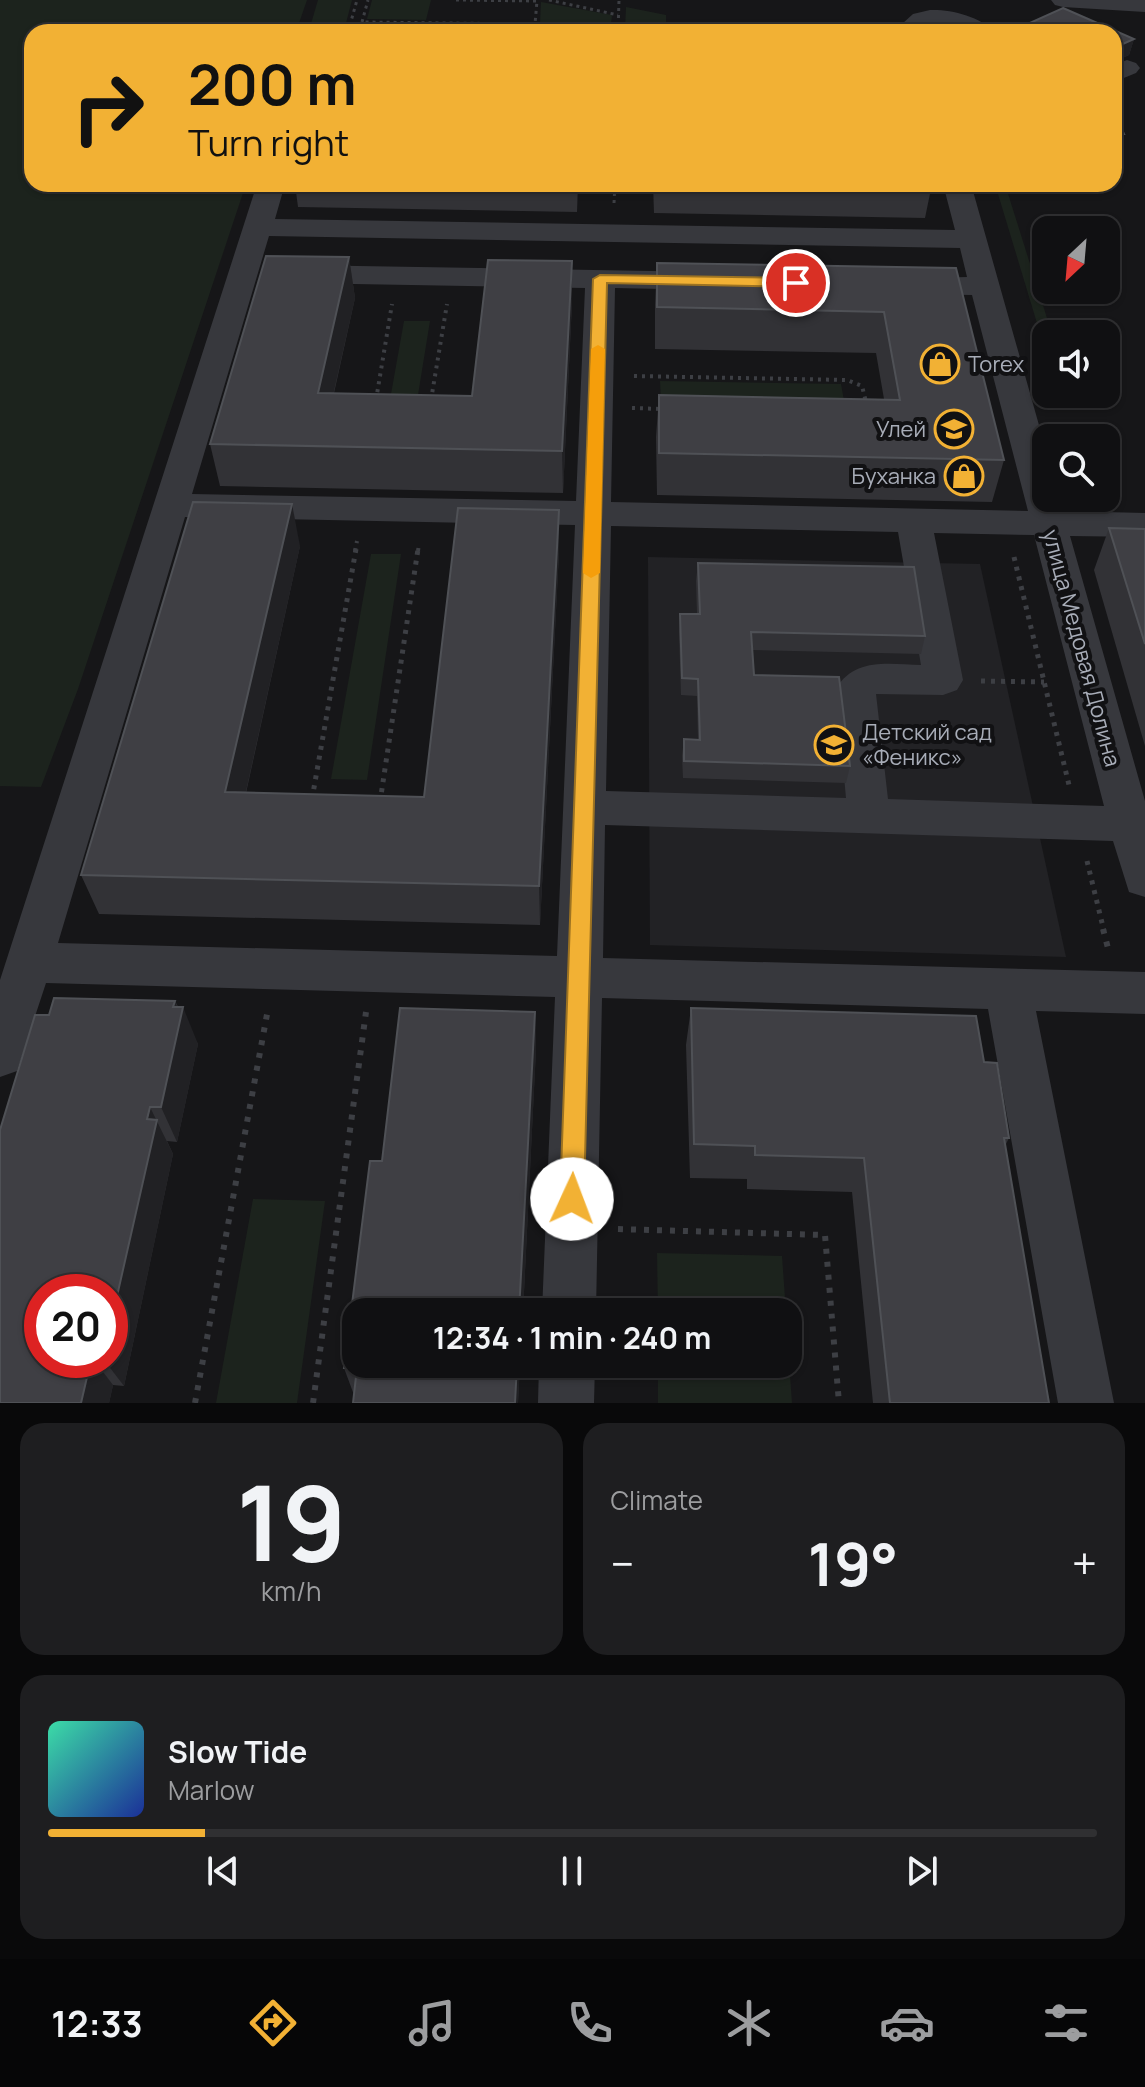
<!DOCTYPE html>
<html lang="en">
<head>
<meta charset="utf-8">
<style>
	:root { --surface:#101012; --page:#1e1e20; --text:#f1f3f6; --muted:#9c9d9f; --line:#303032; --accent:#f2b134 }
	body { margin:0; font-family:Manrope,sans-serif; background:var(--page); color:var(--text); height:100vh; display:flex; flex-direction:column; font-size:30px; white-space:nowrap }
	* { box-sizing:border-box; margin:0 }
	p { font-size:26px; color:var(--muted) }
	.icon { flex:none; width:44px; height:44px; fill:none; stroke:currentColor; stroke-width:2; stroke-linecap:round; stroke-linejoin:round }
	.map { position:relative; height:1403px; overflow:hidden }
	.details { display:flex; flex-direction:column; gap:20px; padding:20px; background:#09090a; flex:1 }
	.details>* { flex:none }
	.top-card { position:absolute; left:24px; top:24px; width:1098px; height:168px; border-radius:24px; box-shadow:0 2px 6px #0004,0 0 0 2px var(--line); background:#f2b134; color:#111; overflow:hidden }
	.needle { width:52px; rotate:206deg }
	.controls { position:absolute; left:1032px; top:216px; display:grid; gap:16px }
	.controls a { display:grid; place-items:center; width:88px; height:88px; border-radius:16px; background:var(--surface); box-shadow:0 2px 6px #0004,0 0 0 2px var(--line); font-size:40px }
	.speed { position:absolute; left:24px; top:1274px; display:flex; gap:16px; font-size:40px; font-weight:700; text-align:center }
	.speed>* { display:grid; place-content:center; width:104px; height:104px; border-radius:50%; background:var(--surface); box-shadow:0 2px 6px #0004,0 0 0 2px var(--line); line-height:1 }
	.speed .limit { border:12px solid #d22; background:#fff; color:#111 }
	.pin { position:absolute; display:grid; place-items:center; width:68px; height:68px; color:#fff; margin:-34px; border:4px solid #fff; border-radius:50%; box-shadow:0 2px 8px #0007 }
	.me { position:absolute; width:88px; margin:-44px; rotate:2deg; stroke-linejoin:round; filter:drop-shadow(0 0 6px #0008) }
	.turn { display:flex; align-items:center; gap:28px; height:168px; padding:0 32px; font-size:36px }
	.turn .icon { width:104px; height:104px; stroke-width:2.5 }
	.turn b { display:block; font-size:56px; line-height:68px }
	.big { font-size:60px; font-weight:700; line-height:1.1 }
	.details .widget { flex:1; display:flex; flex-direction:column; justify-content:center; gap:12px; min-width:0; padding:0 28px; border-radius:24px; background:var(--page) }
	.details .dial { align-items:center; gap:0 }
	.dial b { font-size:104px; line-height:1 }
	.song { display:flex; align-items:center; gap:24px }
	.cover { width:96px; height:96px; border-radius:12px; background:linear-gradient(135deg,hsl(160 70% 55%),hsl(230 70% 35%)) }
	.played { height:8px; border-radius:4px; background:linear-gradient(90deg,var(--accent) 15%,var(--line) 15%) }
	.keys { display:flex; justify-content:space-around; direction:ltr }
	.heat { display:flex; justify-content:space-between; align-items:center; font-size:44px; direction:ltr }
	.details .tiles { flex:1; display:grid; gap:20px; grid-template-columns:1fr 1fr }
	.widget:last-child { grid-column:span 2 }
	.trip { position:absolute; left:342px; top:1298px; width:460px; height:80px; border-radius:24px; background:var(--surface); box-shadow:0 2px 6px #0004,0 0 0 2px var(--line); font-weight:700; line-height:80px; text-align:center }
	.dock { display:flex; height:128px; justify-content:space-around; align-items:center; background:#060607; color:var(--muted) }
	.dock .icon { width:56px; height:56px }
	.dock .selected { color:var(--accent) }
	.dock b { font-size:36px; color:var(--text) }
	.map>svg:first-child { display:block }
	.built { fill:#222225 }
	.green { fill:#1c231d }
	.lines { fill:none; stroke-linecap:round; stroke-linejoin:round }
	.path-far3 { stroke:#3d3f44; stroke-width:3; stroke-dasharray:3 4; stroke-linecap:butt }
	.path-far2 { stroke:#3d3f44; stroke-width:4; stroke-dasharray:3 5; stroke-linecap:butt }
	.path-far1 { stroke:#3d3f44; stroke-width:5; stroke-dasharray:4 6; stroke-linecap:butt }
	.path { stroke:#3d3f44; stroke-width:6; stroke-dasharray:5 8; stroke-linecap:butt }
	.minor { fill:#37383d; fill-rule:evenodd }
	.wall { fill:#323236; fill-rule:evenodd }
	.shaded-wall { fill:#212124 }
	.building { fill:#3f3f44; stroke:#4f5156; stroke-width:2 }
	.route { fill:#f2b134; stroke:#9d7322; stroke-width:2 }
	.slow { fill:#f59e0b }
	.labels { text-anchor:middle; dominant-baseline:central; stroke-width:8; stroke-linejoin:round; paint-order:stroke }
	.poi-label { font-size:22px; fill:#a8adb8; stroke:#111113; text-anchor:start }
	.street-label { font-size:22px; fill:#a8adb8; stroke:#111113 }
</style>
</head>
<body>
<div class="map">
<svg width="1145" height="1403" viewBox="0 0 1145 1403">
	<rect width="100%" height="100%" fill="#161618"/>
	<polygon class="built" points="648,557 980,564 1066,957 650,945"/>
	<g class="green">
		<polygon points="0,0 307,0 296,32 32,32 32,184 246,184 78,689 41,787 0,786"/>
		<polygon points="318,0 352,0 345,27 310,27"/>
		<polygon points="372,0 431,0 426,20 367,19"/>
		<polygon points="541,2 612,15 611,24 540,23"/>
		<polygon points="626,7 666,15 666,22 655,30 625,30"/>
		<polygon points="995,184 1005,184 1052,334 1046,334 1046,353"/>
		<polygon points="404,321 430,321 418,395 391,394"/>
		<polygon points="660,381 841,384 845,406 661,402"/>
		<polygon points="371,554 401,554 367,780 331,779"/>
		<polygon points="253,1199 325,1201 297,1403 216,1403"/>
		<polygon points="657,1253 782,1256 786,1312 658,1312"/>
		<polygon points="788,1347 792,1403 658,1403 658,1364 788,1364"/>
	</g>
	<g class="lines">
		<g class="path-far3">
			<polyline points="456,0 537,1 535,24"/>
			<polyline points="549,0 618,15"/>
			<polyline points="362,22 368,0"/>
			<polyline points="348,32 357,0"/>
			<polyline points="359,32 362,22 618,25"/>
			<polyline points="618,32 619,0"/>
			<polyline points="614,203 615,184"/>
		</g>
		<g class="path-far2">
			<polyline points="634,376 847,380 862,386 866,402"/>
			<polyline points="376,400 392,304"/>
			<polyline points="431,400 447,304"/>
			<polyline points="632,408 662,409"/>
			<polyline points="355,551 357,541"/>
			<polyline points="418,551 419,544"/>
		</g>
		<g class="path-far1">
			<polyline points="1014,557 1069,785"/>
			<polyline points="981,681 1044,682"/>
			<polyline points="312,799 356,549"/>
			<polyline points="380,802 418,549"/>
			<polyline points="1087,861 1104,931"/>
		</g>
		<g class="path">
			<polyline points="1103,929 1109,952"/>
			<polyline points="618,1229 825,1235 839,1403"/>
			<polyline points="195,1403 268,1009"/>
			<polyline points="313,1403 366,1012"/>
		</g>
		<g class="minor">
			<polygon points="1051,0 1145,0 1145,12 1063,7 1055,5"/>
			<path d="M 930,10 C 949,9 981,16 993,32 L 961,32 L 939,24 L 914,31 L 906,29 L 902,24 L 913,14 Z"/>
			<polygon points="1127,60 1136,63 1140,68 1136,73 1114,82 1114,65"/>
			<path d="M 257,184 L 285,184 L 275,219 L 955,230 L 943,184 L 971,184 L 1046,450 L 1046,498 L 1060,498 L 1063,511 L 1145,513 L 1145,537 L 1070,536 L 1145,801 L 1145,897 L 1129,892 L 1113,841 L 605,825 L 603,958 L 1145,972 L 1145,1014 L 1036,1011 L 1114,1403 L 1058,1403 L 988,1009 L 602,998 L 596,1312 L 542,1312 L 555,997 L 46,983 L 17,1071 L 0,1077 L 0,980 ZM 269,236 L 960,248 L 967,277 L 894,279 L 890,285 L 894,291 L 905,294 L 972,295 L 1028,511 L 611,502 L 615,288 L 709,290 L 720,287 L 724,281 L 720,275 L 709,272 L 297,265 L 286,268 L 282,274 L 286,280 L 297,283 L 585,288 L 576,501 L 192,494 ZM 185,517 L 575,525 L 557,956 L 58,943 ZM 611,526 L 898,532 L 921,665 C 889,664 854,657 836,689 L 846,798 L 606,791 ZM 934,533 L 1034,535 L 1104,806 L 888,799 L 876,694 L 943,695 L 957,690 L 963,680 Z"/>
			<polygon points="539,1364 595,1364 594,1403 538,1403"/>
		</g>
	</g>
	<g class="wall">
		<polygon points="1063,8 1134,39 1129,55 1114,62 1114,32 1029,32 1032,22"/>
		<polygon points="1114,112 1124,134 1119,151 1114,151"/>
		<polygon points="295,184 578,184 577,212 298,207"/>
		<polygon points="653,184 932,184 925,218 654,213"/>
		<polygon points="349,257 355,298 334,393 472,396 572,302 563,493 220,486 210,444"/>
		<polygon points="657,263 956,268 1004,460 992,502 657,495 656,437 659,395 884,399 876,353 655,349 655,304"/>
		<polygon points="559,510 559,552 540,925 99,914 81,875 300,546 246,793 424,797"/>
		<polygon points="1109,528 1145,529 1145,746 1094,570"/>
		<polygon points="698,563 925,636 921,654 753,650 754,675 850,766 846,783 683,778 682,756 684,739 698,740 697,696 681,695 679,632 680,614 697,614 696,581"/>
		<path d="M 175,1001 L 198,1044 L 177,1142 L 167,1141 L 173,1154 L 124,1386 L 113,1385 L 109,1403 L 0,1403 L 49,1015 ZM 110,1292 L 110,1360 L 42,1360 Z"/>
		<polygon points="691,1008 984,1062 1009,1138 1005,1146 1049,1403 873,1403 852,1192 747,1189 747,1179 690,1178 686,1045"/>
		<polygon points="535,1012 536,1049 523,1312 356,1312 520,1364 518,1403 353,1403 354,1395 344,1368 382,1161"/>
	</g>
	<g class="shaded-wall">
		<polygon points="1134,39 1129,55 1114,62 1114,48"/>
		<polygon points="349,257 355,298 324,435 318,393"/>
		<polygon points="572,261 572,302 563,493 562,451"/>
		<polygon points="292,504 300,546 237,832 225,792"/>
		<polygon points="559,510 559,552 540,925 539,886"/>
		<polygon points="175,1001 181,1017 183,1007 198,1044 177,1142 161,1107"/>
		<polygon points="535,1012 536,1049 523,1312 519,1312"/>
		<polygon points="150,1107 173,1154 124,1386 104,1360 110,1360 110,1327"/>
		<polygon points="91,1360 94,1360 113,1385 109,1403 81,1403"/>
		<polygon points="517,1364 520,1364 518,1403 515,1403"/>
	</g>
	<g class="building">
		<polygon points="1063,8 1134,39 1114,48 1114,32 1054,32 1032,22"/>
		<polygon points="1114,112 1124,134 1114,134"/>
		<polygon points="266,256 349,257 318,393 472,396 488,260 572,261 562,451 210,444"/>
		<polygon points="657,263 956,268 1004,460 659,453 659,395 900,400 884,312 657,307"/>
		<polygon points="193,502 292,504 225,792 424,797 458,508 559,510 539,886 81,875"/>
		<polygon points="1109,528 1145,529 1145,644"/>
		<polygon points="698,563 914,567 925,636 751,632 754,675 839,677 850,766 684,761 684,739 700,740 698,679 682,678 680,614 700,614"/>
		<polygon points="54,998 175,1001 173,1007 183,1007 161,1107 150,1107 147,1119 157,1120 110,1327 110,1292 42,1292 42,1360 91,1360 81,1403 0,1403 0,1130 35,1015 49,1015"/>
		<polygon points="400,1008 535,1012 519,1312 356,1312 356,1364 517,1364 515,1403 353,1403 357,1368 344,1368 370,1161 382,1161"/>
		<polygon points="691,1008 976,1016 984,1062 997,1063 1009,1138 1004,1138 1049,1403 890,1403 864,1158 755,1155 755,1146 694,1144"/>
	</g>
	<polygon class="route" points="600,275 796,278 803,283 796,287 607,283 584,1199 580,1207 572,1210 564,1207 560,1199 593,279"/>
	<polygon class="slow" points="598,345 605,349 600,573 591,578 583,573 591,349"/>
	<defs>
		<symbol id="shop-ring" viewBox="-11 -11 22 22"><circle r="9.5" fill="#111113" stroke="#f2b134" stroke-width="1.5"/><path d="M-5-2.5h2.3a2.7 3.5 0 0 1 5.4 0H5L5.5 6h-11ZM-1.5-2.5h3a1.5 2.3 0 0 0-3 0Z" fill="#f2b134"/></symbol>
		<symbol id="school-ring" viewBox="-11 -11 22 22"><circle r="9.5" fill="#111113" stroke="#f2b134" stroke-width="1.5"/><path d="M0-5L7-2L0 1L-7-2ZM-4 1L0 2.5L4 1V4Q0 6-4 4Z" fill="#f2b134"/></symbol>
	</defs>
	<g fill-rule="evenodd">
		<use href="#shop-ring" x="918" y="342" width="44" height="44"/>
		<use href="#school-ring" x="932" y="407" width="44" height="44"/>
		<use href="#shop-ring" x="942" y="454" width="44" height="44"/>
		<use href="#school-ring" x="812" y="723" width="44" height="44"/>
	</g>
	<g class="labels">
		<g class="poi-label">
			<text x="968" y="364">Torex</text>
			<text x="926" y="429" text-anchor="end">Улей</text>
			<text x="936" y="476" text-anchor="end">Буханка</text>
			<text x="862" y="732">Детский сад<tspan x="862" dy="25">«Феникс»</tspan></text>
		</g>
		<g class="street-label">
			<text transform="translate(1082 648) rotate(75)">улица Медовая Долина</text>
		</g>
	</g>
</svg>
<div class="controls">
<a><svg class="needle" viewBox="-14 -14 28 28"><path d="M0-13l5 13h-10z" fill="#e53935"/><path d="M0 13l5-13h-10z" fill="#9c9d9f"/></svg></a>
<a><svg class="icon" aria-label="sound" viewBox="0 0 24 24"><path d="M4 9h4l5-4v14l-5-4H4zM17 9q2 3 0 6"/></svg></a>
<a><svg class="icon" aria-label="search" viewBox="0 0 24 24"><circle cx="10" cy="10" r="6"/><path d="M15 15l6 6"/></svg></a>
</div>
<div class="speed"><div class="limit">20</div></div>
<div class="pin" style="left:796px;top:283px;background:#d93025"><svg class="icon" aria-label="arrive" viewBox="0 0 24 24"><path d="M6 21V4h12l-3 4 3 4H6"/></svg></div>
<svg class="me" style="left:572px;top:1199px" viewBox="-20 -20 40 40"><circle r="19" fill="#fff"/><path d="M0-13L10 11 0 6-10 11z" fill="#f2b134"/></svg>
<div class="trip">12:34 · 1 min · 240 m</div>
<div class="top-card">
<div class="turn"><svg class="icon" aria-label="right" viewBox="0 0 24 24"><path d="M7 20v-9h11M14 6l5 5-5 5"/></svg><div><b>200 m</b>Turn right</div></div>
</div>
</div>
<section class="details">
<div class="tiles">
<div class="widget dial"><b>19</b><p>km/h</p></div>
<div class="widget"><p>Climate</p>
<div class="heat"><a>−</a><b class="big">19°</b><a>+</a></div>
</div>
<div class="widget">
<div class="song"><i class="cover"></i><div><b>Slow Tide</b><p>Marlow</p></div></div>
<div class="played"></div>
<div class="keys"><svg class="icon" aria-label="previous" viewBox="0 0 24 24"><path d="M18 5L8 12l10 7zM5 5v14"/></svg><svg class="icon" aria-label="pause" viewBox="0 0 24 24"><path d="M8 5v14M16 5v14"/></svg><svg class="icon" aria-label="next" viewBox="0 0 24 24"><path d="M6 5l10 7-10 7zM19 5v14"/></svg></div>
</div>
</div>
</section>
<nav class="dock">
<b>12:33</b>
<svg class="icon selected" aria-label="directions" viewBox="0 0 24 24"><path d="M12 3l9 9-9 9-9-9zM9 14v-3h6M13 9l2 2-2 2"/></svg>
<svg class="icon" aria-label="music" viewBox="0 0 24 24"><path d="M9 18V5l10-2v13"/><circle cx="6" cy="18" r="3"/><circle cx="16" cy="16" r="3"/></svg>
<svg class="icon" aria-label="phone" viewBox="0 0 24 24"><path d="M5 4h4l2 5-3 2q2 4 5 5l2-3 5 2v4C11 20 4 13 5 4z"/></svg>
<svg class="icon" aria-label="climate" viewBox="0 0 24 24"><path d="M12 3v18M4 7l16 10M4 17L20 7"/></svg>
<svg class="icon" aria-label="car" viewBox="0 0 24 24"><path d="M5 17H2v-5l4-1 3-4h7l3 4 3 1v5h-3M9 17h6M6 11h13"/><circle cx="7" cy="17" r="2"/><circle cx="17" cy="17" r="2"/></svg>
<svg class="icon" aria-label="filters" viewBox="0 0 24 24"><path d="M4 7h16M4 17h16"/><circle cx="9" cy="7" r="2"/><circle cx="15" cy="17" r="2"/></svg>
</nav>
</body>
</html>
